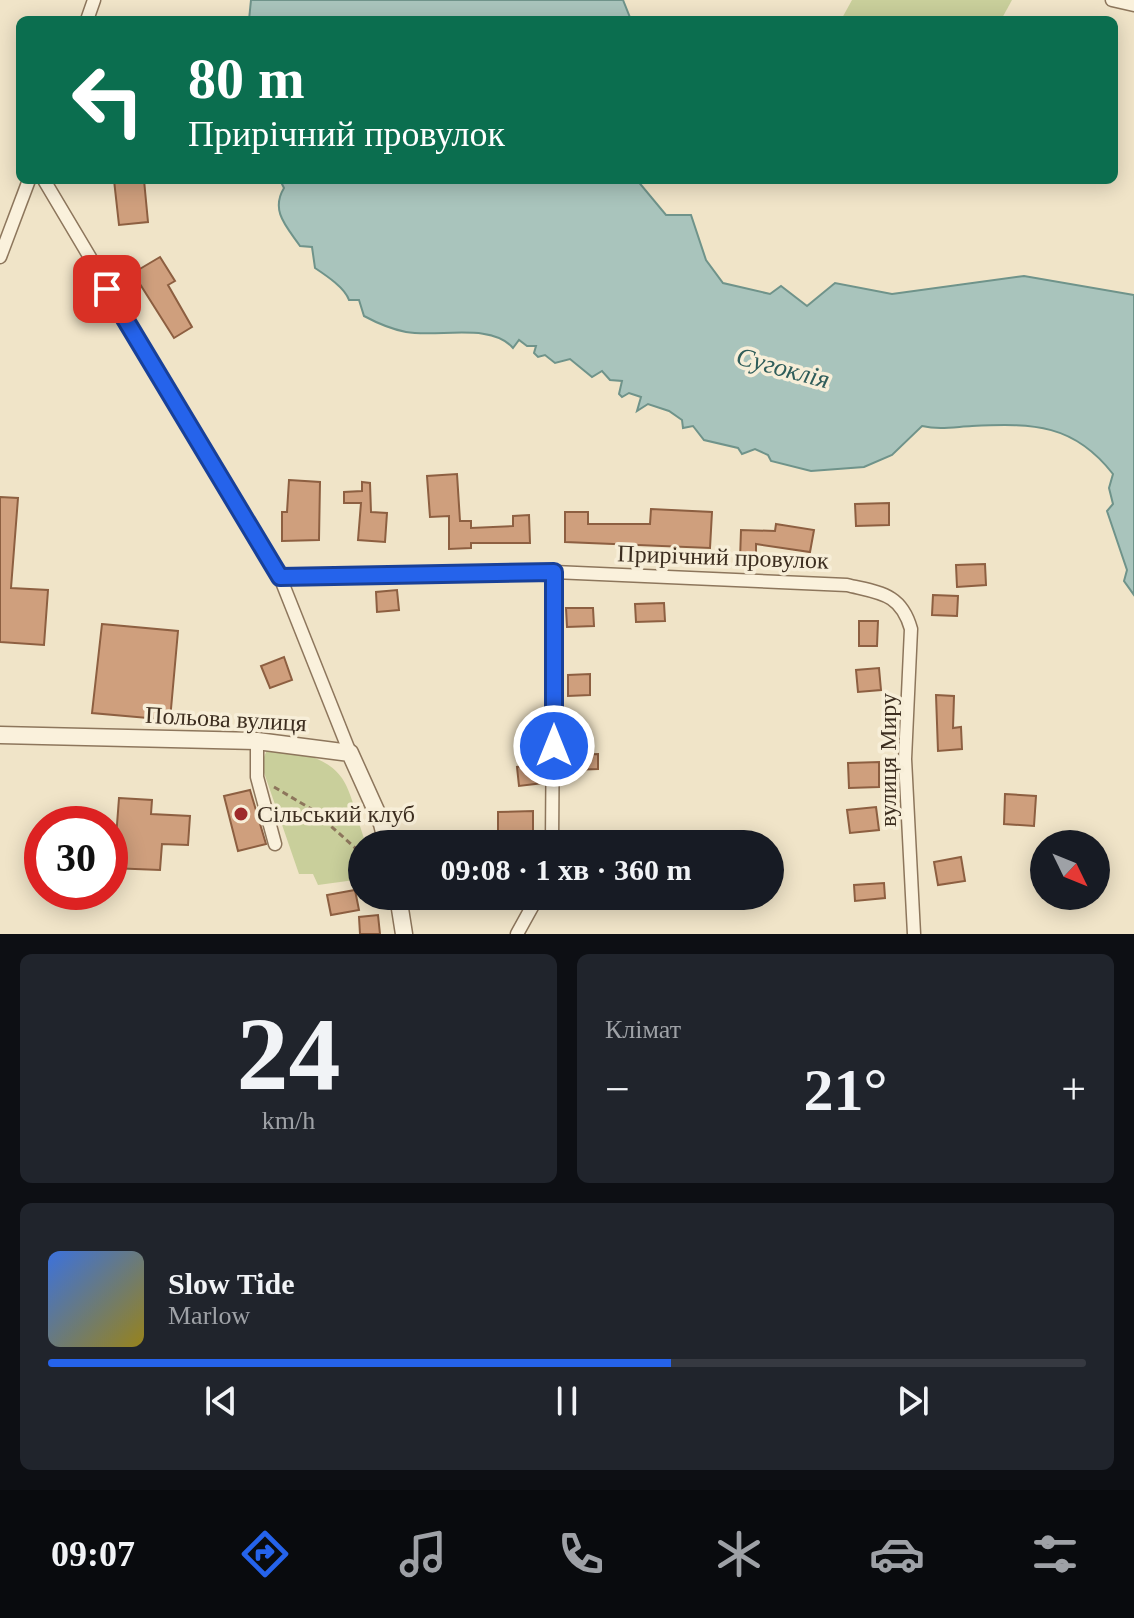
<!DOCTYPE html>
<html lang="uk">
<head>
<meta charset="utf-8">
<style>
	:root { --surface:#171b24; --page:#20242c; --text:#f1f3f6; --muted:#9ea1a6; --line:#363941; --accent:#2563eb }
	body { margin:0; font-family:Georgia,serif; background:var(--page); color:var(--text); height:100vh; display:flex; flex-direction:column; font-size:30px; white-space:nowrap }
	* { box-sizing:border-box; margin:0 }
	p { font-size:26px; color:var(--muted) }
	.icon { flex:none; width:44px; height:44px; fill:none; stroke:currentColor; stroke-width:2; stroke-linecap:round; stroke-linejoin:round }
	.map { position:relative; height:934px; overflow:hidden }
	.sheet { display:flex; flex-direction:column; gap:20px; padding:20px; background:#0d0f14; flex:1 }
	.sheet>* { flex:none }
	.top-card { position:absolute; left:16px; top:16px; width:1102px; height:168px; border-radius:12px; box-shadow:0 4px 20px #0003; background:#0b6e4f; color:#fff; overflow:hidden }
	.needle { width:52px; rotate:133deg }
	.fabs { position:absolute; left:1030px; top:830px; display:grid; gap:16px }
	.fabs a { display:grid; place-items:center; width:80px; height:80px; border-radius:50%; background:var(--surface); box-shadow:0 4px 20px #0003; font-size:40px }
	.speed { position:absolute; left:24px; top:806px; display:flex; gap:16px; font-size:40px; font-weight:700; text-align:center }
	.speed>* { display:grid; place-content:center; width:104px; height:104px; border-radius:50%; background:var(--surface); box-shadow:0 4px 20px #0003; line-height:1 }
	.speed .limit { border:12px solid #d22; background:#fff; color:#111 }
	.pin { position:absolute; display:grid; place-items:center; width:68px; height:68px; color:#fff; margin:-34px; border-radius:16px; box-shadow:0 4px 12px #0006 }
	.me { position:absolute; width:88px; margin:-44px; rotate:0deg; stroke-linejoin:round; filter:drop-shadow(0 0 6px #0008) }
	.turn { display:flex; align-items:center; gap:28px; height:168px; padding:0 40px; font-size:36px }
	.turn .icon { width:104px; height:104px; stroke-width:2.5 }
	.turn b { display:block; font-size:56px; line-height:68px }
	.big { font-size:60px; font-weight:700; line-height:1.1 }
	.sheet .card { flex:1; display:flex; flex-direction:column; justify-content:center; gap:12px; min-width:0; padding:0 28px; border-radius:12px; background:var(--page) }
	.sheet .dial { align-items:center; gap:0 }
	.dial b { font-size:104px; line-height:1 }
	.song { display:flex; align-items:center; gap:24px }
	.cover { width:96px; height:96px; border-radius:12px; background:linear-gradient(135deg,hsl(220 70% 55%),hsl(50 70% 35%)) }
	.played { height:8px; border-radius:4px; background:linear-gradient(90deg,var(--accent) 60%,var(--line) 60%) }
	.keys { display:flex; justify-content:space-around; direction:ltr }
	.heat { display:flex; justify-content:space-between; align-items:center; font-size:44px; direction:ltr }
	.sheet .tiles { flex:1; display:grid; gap:20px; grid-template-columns:1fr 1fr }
	.card:last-child { grid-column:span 2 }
	.trip { position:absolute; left:348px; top:830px; width:436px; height:80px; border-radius:40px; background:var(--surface); box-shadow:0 4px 20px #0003; font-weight:700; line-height:80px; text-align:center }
	.dock { display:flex; height:128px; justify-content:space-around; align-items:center; background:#090b0e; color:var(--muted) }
	.dock .icon { width:56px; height:56px }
	.dock .current { color:var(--accent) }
	.dock b { font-size:36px; color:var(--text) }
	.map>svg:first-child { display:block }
	.green { fill:#c9cf9b }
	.water { fill:#a9c4bc; stroke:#6f938a; stroke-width:2 }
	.building { fill:#cf9f7d; stroke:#8d5f41; stroke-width:2 }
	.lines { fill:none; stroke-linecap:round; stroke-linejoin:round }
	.minor-casing { stroke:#8d765c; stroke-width:15 }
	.tertiary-casing { stroke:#8d765c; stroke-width:19 }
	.path { stroke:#8d765c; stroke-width:3; stroke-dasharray:6 4; stroke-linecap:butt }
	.minor { stroke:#faf1dc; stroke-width:12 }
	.tertiary { stroke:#faf1dc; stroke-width:16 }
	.route-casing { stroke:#184099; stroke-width:20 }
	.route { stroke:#2563eb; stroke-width:14 }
	.poi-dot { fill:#9e2a2b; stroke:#f7eed8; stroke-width:3 }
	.labels { text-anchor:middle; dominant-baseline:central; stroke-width:7; stroke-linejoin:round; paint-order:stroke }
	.street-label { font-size:24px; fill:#3d2e20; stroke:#f7eed8 }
	.poi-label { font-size:24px; fill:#3d2e20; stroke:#f7eed8; text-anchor:start }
	.water-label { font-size:26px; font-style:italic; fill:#2f5d5a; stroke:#f7eed8 }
</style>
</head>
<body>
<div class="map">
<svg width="1134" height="934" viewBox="0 0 1134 934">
	<rect width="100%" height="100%" fill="#f0e4c8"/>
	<g class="green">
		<polygon points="852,0 1012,0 1001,20 841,20"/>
		<path d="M 284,748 C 353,766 344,781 366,844 L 362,844 L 362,879 L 318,885 L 313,874 L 299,874 L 261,764 L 267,750 Z"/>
	</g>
	<g class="water">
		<polygon points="251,0 623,0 631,20 249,20"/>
		<path d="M 280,180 L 637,180 L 666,215 L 691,215 L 706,260 L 723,283 L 770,294 L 781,286 L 807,306 L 835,283 L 892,294 L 1024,276 L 1134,295 L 1134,595 L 1124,581 L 1127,570 L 1107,511 L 1113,504 L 1109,488 L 1113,474 C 1074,424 1034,423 972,426 C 954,427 939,430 922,426 L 892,455 L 864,467 L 811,471 L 771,461 L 768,455 L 755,449 L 742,454 L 738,448 L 704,440 L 693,426 L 683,428 L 682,420 L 669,411 L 648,404 L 637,411 L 641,397 L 629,393 L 622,397 L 619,394 L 622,381 L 610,380 L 602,371 L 592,377 L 570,359 L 555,363 L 545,355 L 538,357 L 534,353 L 536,346 L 527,346 L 519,340 L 513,348 C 491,322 437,338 406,332 C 391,329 377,323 364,316 L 359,300 L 349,300 C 345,288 327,276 315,268 L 312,247 L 300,246 C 287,227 270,211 284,188 Z"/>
	</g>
	<g class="building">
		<polygon points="114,180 144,180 148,222 119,225"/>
		<polygon points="160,257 175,281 168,285 192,327 174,338 133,273"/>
		<polygon points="457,474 460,521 471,521 471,528 513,526 513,516 529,515 530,543 471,543 471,548 449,549 449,516 430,517 427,476"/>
		<polygon points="289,480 320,482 319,540 282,541 282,512 287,512"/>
		<polygon points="362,482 370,483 371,512 387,513 385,542 358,540 361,503 344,503 344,492 362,491"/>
		<polygon points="0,497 18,498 11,588 48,590 44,645 0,642"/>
		<polygon points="889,503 889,525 856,526 855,504"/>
		<polygon points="651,509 712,512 710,548 565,542 565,512 588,512 588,524 650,524"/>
		<polygon points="776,524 814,530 810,552 756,544 756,561 740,560 741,530 775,531"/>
		<polygon points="985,564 986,585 957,587 956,565"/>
		<polygon points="397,590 399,610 377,612 376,592"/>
		<polygon points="933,595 958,596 957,616 932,615"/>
		<polygon points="664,603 665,621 636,622 635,604"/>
		<polygon points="566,608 593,608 594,626 567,627"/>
		<polygon points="859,621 878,621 877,646 859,646"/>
		<polygon points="102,624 178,631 170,720 92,713"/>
		<polygon points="284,657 292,680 270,688 261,666"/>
		<polygon points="879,668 881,690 858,692 856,670"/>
		<polygon points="590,674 590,695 568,696 568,675"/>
		<polygon points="936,695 954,696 953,728 961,727 962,749 938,751"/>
		<polygon points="598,754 598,769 572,770 572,755"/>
		<polygon points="879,762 879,787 849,788 848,763"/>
		<polygon points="543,764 543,783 519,786 517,767"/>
		<polygon points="250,790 266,844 238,851 224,796"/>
		<polygon points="1005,794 1036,796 1034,826 1004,824"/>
		<polygon points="119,798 152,800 151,814 190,816 188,845 162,844 160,870 110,868 110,838 116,838"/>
		<polygon points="876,807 879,830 850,833 847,810"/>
		<polygon points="533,811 533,834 498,834 498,812"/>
		<polygon points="961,857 965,881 938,885 934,862"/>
		<polygon points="884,883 885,898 855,901 854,885"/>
		<polygon points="355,890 359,910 331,915 327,895"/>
		<polygon points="560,896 586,896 587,908 560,909"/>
		<polygon points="378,915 380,934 360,934 359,917"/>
	</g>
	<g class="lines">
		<defs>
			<g id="minor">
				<polyline points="1112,0 1134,5"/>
				<polyline points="87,20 94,0"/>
				<polyline points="44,180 280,577 554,572 552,844"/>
				<polyline points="0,257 29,180"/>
				<path d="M 554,572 L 847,585 C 880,593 901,593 911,629 L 905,759 L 914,934"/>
				<polyline points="280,577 350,753"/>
				<polyline points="257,741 257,777 275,844"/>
				<polyline points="517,934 538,896"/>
			</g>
			<g id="tertiary">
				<polyline points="0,735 257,741 350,753 382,824 387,844"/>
				<polyline points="398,896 404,934"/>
			</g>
		</defs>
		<use href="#minor" class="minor-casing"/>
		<use href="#tertiary" class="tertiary-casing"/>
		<polyline class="path" points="274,787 313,810 362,854"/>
		<use href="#minor" class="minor"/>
		<use href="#tertiary" class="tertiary"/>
	</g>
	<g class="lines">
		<defs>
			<polyline id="route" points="107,289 280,577 554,572 554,746"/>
		</defs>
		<use href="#route" class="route-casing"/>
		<use href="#route" class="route"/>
	</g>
	<circle class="poi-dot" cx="241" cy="814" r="8"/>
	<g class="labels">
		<g class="street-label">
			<text transform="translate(723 557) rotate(2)">Прирічний провулок</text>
			<text transform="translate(226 719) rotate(3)">Польова вулиця</text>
			<text transform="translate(888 760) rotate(-90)">вулиця Миру</text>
		</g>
		<g class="poi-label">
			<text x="257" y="814">Сільський клуб</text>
		</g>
		<g class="water-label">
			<text transform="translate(783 368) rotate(15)">Сугоклія</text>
		</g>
	</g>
</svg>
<div class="fabs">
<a><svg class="needle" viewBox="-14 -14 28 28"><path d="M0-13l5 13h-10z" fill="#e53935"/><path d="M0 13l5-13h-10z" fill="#9ea1a6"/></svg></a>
</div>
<div class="speed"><div class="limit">30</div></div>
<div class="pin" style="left:107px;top:289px;background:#d93025"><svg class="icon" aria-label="arrive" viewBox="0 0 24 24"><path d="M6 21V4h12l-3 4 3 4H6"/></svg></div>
<svg class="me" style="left:554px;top:746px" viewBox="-20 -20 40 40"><circle r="17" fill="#2563eb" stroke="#fff" stroke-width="3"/><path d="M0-11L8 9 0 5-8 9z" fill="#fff"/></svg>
<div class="trip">09:08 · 1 хв · 360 m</div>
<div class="top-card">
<div class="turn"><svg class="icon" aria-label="left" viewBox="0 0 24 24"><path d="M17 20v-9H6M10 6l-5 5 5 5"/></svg><div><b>80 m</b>Прирічний провулок</div></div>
</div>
</div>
<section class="sheet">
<div class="tiles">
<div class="card dial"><b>24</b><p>km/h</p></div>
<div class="card"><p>Клімат</p>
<div class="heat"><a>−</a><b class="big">21°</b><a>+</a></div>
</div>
<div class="card">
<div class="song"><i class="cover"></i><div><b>Slow Tide</b><p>Marlow</p></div></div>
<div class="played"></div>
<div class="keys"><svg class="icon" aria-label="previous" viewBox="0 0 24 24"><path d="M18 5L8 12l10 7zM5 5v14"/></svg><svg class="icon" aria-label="pause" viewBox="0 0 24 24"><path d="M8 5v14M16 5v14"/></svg><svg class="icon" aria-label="next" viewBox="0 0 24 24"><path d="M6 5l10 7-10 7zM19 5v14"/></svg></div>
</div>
</div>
</section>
<nav class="dock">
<b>09:07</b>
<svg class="icon current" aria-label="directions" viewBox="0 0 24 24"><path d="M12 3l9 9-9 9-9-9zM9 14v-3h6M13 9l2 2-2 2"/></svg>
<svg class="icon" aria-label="music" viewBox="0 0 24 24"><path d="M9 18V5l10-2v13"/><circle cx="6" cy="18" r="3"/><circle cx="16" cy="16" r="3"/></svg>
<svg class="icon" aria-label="phone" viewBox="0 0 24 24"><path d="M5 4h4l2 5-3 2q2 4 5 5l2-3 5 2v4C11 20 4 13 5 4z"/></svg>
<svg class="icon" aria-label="climate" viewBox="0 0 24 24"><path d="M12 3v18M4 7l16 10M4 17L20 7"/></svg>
<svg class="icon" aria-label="car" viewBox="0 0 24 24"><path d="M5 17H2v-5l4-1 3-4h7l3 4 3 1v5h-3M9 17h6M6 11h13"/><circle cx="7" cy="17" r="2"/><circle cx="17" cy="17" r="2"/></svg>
<svg class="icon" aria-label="filters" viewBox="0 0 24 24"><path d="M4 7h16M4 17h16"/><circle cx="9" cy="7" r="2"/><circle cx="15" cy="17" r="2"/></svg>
</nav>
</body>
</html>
